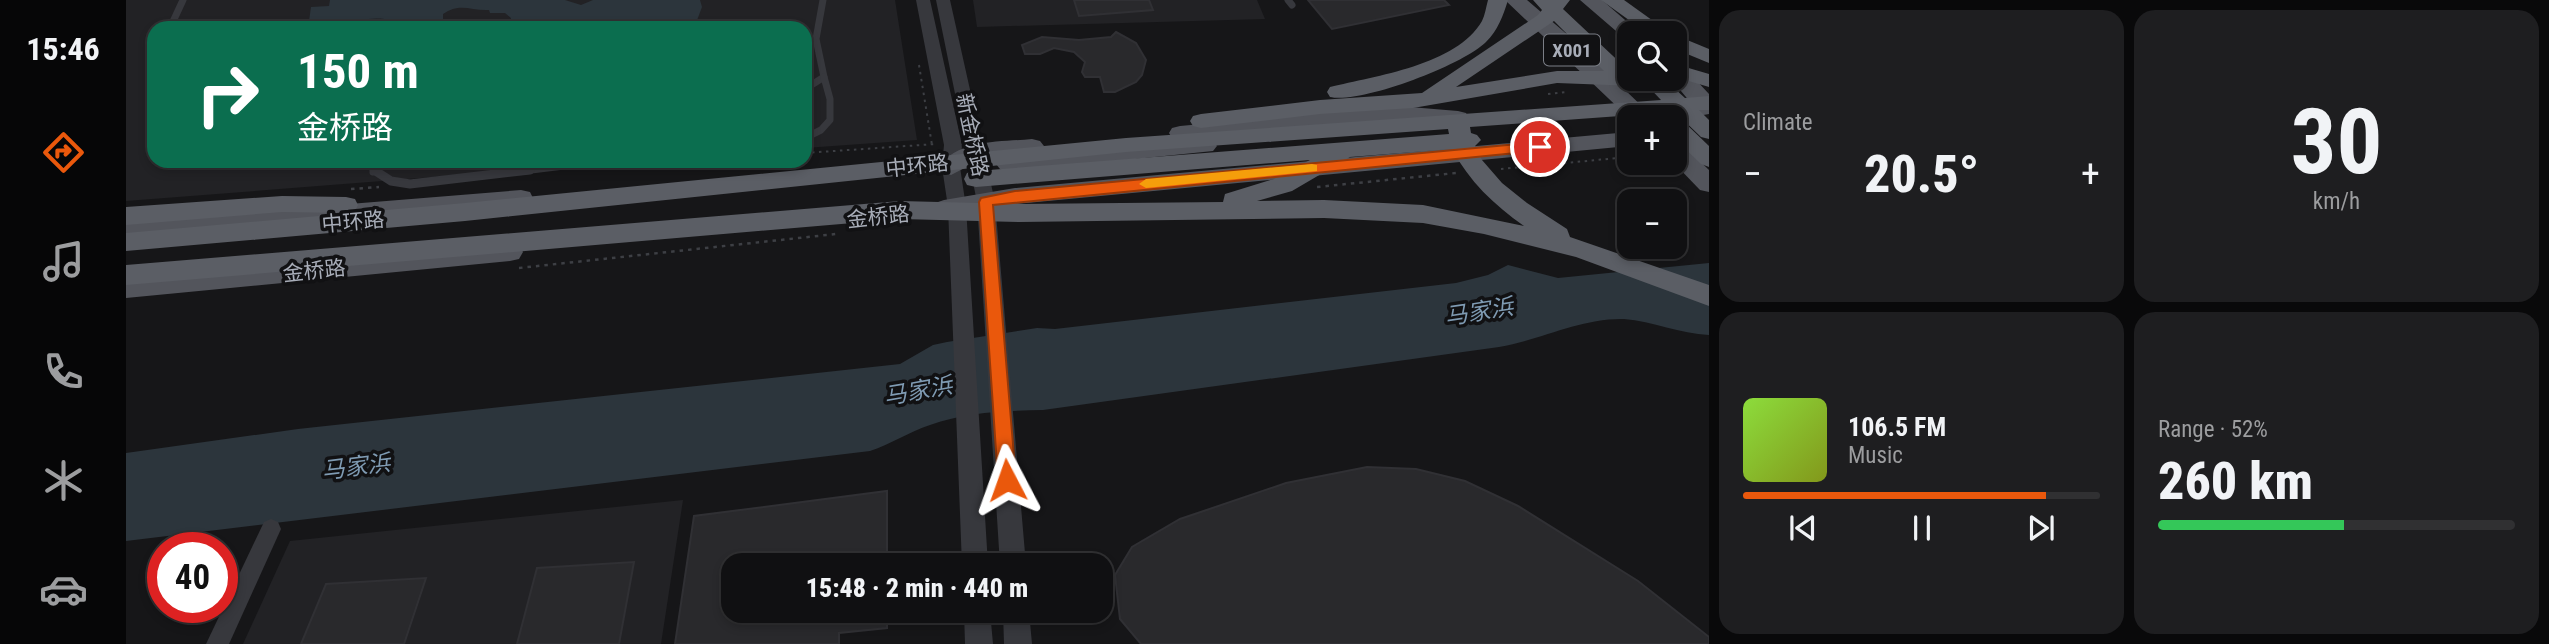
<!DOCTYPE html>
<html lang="en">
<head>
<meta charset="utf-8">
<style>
	:root { --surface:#101012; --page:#1e1e20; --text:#f1f3f6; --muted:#9c9d9f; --line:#303032; --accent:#ea580c }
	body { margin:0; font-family:"Roboto Condensed","Noto Sans SC",sans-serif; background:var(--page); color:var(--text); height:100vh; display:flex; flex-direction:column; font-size:26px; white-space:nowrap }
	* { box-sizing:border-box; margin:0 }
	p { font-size:23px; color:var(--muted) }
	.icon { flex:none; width:38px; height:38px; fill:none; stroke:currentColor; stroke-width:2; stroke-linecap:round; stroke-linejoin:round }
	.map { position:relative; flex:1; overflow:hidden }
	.sheet { display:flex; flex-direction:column; gap:10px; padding:10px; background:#09090a; width:840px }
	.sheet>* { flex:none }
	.banner { position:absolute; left:21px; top:21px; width:665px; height:147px; border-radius:21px; box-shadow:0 4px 10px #0003,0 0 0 2px var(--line); background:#0b6e4f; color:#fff; overflow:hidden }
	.fabs { position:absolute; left:1491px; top:21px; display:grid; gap:14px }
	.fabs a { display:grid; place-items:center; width:70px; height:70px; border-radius:14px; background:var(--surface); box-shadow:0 4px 10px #0003,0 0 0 2px var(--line); font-size:35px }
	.speed { position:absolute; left:21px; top:532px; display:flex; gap:14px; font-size:35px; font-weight:700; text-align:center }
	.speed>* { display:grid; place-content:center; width:91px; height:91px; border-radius:50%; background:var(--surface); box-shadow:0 4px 10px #0003,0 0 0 2px var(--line); line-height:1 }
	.speed .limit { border:10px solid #d22; background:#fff; color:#111 }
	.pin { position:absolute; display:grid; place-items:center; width:60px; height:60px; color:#fff; margin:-30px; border:4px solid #fff; border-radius:50%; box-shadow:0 2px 7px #0007 }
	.me { position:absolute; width:77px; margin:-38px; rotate:356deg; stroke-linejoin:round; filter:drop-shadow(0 0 5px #0008) }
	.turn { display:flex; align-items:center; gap:24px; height:147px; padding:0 35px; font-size:32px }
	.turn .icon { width:91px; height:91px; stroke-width:2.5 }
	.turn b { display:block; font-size:49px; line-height:60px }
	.big { font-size:52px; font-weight:800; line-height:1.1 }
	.sheet .tile { flex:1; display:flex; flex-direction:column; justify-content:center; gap:10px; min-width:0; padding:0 24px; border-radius:21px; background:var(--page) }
	.sheet .dial { align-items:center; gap:0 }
	.dial b { font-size:91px; line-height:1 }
	.song { display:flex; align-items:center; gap:21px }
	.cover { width:84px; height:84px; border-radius:10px; background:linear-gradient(135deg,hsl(90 70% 55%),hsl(70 70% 35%)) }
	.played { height:7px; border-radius:4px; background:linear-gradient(90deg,var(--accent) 85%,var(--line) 85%) }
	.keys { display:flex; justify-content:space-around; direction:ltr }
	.heat { display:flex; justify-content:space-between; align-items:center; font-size:38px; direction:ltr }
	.charge { height:10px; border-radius:5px; background:linear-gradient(90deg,#34c759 52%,var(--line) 0) }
	.sheet .tiles { flex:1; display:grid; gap:10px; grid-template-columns:repeat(2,1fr) }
	.trip { position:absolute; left:595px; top:553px; width:392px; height:70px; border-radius:21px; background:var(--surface); box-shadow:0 4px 10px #0003,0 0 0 2px var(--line); font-weight:800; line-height:70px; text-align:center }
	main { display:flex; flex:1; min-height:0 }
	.menu { display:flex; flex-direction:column; width:126px; justify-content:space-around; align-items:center; background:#060607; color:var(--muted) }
	.menu .icon { width:49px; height:49px }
	.menu .active { color:var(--accent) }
	.menu b { font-size:32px; color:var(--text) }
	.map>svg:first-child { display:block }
	.built { fill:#222225 }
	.water { fill:#2c353c }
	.building { fill:#29292c; stroke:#303034; stroke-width:2 }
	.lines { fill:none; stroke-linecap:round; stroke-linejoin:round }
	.path-far1 { stroke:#3d3f44; stroke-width:2; stroke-dasharray:2.5 4.5; stroke-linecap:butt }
	.path { stroke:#3d3f44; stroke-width:2.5; stroke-dasharray:3.5 5; stroke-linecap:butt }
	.service-far1 { stroke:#37383d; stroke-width:7 }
	.service { stroke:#37383d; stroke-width:9 }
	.minor { fill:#37383d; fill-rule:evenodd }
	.tertiary { fill:#37383d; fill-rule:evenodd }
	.primary { fill:#53555c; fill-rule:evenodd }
	.trunk { fill:#5b5e65; fill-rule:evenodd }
	.route { fill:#ea580c; stroke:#983908; stroke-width:2 }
	.slow { fill:#f59e0b }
	.labels { text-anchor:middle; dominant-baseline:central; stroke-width:7; stroke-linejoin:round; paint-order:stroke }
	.shield { fill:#111113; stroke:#7b7e86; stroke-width:2 }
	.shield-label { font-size:19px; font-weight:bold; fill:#a8adb8 }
	.street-label { font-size:21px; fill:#a8adb8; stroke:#111113 }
	.water-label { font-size:23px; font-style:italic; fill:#7f9bb3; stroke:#111113 }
</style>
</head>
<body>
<main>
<nav class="menu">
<b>15:46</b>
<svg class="icon active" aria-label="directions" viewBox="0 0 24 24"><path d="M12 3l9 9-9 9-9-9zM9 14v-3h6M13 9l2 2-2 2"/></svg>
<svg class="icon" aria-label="music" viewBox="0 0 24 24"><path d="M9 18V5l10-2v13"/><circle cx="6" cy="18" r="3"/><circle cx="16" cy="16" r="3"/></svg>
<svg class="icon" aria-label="phone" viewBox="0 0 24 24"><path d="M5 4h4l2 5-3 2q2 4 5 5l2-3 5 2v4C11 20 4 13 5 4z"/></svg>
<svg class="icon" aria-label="climate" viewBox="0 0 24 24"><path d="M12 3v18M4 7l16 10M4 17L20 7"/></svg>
<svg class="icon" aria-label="car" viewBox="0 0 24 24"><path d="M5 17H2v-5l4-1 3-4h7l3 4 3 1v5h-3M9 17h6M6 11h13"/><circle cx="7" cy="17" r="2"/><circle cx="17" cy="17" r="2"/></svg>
</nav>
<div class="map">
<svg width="1583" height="644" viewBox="0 0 1583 644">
	<rect width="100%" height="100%" fill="#161618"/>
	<g class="built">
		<polygon points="0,0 769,0 791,140 679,148 679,28 28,28 28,161 514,161 0,201"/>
		<polygon points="847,0 1131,0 1139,19 851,27"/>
		<polygon points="557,500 535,644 117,644 164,541"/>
	</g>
	<g class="water">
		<path d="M 204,0 L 439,0 L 455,5 L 467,0 L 574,0 L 576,7 L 570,23 L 561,28 L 377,28 L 384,24 L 385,18 L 379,13 L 364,13 L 363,10 C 345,11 334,2 317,14 L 317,20 L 323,25 L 336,26 L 337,28 L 281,28 C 253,6 213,29 182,28 L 185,7 L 203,6 Z"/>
		<path d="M 1583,263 L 1583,335 C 1554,334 1527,321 1498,319 C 1454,318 1415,340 1373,347 L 917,410 C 879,411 840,412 804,425 C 783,432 765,444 744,451 L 0,541 L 0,453 L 172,429 L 774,364 L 807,345 L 821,342 L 911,328 L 929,329 L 1330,283 L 1362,275 L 1382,265 L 1432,278 Z"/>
	</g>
	<g class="building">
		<polygon points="948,0 1023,0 1027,10 953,16"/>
		<polygon points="1182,0 1318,0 1323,5 1206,29"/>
		<polygon points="990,32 1010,43 1020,60 1016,75 1010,82 989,92 978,92 974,77 959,77 956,72 959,62 948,52 928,48 914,54 899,54 896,45 916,37 953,40 985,37"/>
		<polygon points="1241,467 1290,469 1339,481 1392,506 1512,581 1583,637 1583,644 1015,644 994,619 989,575 1006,547 1054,519 1160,483"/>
		<polygon points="761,491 761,565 607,565 607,611 761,611 761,628 713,633 713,644 549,644 568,516"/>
		<polygon points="508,562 493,644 391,644 411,568"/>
		<polygon points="300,578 278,644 175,644 200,584"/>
	</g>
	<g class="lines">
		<g class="path-far1">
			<polyline points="793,65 806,145"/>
			<polyline points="1422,94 1440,92"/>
			<polyline points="679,153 810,144"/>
			<polyline points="490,167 570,161"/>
			<polyline points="1375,169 1503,157"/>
		</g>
		<g class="path">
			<polyline points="1191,187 1330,173"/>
			<polyline points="225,189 253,187"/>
			<polyline points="393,268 710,234"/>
		</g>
		<g class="service-far1">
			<polyline points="1162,0 1166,5"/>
			<polyline points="44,28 57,0"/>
			<polyline points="679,89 698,77 690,39 697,0"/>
			<polyline points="679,138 695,130 704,120 704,99 698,77"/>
			<polyline points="219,161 279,164 316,161"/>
			<polyline points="247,172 249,164"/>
			<polyline points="389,172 479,161"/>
		</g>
		<polyline class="service" points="248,170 265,181 284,184 404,170"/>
		<polygon class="minor" points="145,519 152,522 155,529 103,644 80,644 138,522"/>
		<g class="tertiary">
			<polygon points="790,0 804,0 836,145 834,167 840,207 862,565 836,565 822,207 816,167 818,145"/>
			<polygon points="810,0 824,0 869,202 900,565 874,565 851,202"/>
			<polygon points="838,611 864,611 867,644 839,644"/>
			<polygon points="877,611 903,611 906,644 878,644"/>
		</g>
		<g class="primary">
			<polygon points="1379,0 1401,0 1443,36 1524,114 1565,103 1545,79 1549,79 1549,65 1557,66 1583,94 1583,114 1549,120 1549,117 1503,118"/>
			<polygon points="1454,0 1476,0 1514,33 1503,33 1503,39 1497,37"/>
			<polygon points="1272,106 1332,111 1340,113 1343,118 1340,123 1332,125 1272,120 1054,140 1046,138 1043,133 1046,128 1054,126"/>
			<polygon points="1503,132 1503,146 889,204 818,218 809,215 806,209 809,203 818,200 889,188"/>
			<path d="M 906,139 L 914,141 L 918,146 L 914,151 L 856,159 L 825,175 L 817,172 L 813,167 C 831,139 877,142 906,139 Z"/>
			<polygon points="1079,139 1087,141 1091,146 1087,151 882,172 874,169 870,164 874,159 882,156"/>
			<polygon points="1549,143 1557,145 1583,170 1583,192 1574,190 1548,163"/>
			<polygon points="395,190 404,192 407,198 404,204 211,223 0,236 0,218 211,205"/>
			<polygon points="384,243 393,245 397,252 393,259 384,261 0,298 0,278"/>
		</g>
		<g class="trunk">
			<path d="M 1362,0 L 1382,0 C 1377,16 1372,30 1360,42 C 1337,65 1235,104 1204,97 L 1201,92 L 1204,87 C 1249,76 1331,65 1356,21 C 1359,15 1360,7 1362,0 Z"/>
			<path d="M 1407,0 L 1444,0 L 1437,9 L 1503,71 L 1503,79 L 1512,79 L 1509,86 L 1431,83 L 1287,108 L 1194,114 L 1075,128 L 1067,126 L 1064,121 L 1067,116 L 1075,114 L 1194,100 L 1296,93 L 1412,15 L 1416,10 ZM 1428,21 L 1478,71 L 1431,71 L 1330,87 Z"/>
			<polygon points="1475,0 1498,0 1544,33 1521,33"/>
			<polygon points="1549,35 1583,49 1583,63 1549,49"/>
			<polygon points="1549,64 1583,74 1583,87 1549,77"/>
			<path d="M 1515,79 L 1538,79 L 1559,98 L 1583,96 L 1583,110 L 1573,110 L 1583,120 L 1583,139 L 1575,137 L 1549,112 L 1344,127 L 1345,133 L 1351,135 L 1355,140 L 1349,146 L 1356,160 L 1376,183 L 1401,203 L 1441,229 L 1444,237 L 1583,285 L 1583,306 L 1450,257 L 1358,234 L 1297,223 L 1198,218 L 894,222 L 774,219 L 0,285 L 0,265 L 774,201 L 894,204 L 1097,202 L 1099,194 L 1148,179 L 1184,160 L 850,187 L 841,185 L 838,179 L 841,173 L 850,171 L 1323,134 L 1322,129 L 1000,152 L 339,221 L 0,251 L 0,233 L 339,203 L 1000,138 L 1535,100 ZM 1326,149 C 1343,181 1368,205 1398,226 L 1297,205 L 1198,200 L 1131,201 L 1166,191 L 1224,157 Z"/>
			<polygon points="1549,119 1557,121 1583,146 1583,167 1575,164 1549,139"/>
			<polygon points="156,196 220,197 229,199 232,205 229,211 220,213 156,212 0,225 0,207"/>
		</g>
	</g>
	<polygon class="route" points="1414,142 1419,144 1419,150 867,205 890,480 887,486 881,488 874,486 872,480 853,202 855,198 889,191"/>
	<polygon class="slow" points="1186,164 1191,165 1191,171 1020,188 1013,184 1020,179"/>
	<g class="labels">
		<rect class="shield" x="1418" y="34.5" width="56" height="31" rx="5"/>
		<g class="shield-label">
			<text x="1446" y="50">X001</text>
		</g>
		<g class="street-label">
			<text transform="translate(846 135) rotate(78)">新金桥路</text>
			<text transform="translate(791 166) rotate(-6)">中环路</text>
			<text transform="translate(752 217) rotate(-6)">金桥路</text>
			<text transform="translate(227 222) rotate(-5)">中环路</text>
			<text transform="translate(188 271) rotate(-6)">金桥路</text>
		</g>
		<g class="water-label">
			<text transform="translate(1353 312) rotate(-9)">马家浜</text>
			<text transform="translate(792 391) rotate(-10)">马家浜</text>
			<text transform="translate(230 467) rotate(-7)">马家浜</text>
		</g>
	</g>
</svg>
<div class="fabs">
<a><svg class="icon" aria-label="search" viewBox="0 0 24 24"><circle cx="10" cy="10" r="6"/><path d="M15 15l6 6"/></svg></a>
<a>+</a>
<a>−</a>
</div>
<div class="speed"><div class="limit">40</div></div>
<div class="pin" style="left:1414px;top:147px;background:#d93025"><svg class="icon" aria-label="arrive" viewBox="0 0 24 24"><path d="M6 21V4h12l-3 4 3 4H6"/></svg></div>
<svg class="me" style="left:881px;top:480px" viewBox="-20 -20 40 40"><path d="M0-17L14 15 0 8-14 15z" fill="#ea580c" stroke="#fff" stroke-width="4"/></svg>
<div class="trip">15:48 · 2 min · 440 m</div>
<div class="banner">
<div class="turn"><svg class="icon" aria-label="right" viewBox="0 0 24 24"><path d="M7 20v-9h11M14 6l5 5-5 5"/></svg><div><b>150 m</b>金桥路</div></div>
</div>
</div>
<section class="sheet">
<div class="tiles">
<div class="tile"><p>Climate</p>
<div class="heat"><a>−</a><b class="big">20.5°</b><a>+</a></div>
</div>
<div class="tile dial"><b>30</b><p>km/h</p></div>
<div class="tile">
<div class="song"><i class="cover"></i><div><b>106.5 FM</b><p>Music</p></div></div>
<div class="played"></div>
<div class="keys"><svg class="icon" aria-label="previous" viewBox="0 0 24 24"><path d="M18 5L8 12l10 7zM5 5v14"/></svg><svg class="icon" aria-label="pause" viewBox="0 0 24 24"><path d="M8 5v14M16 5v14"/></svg><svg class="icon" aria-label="next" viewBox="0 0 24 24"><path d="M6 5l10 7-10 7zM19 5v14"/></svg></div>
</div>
<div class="tile"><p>Range · 52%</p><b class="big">260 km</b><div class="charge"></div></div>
</div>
</section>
</main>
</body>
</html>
